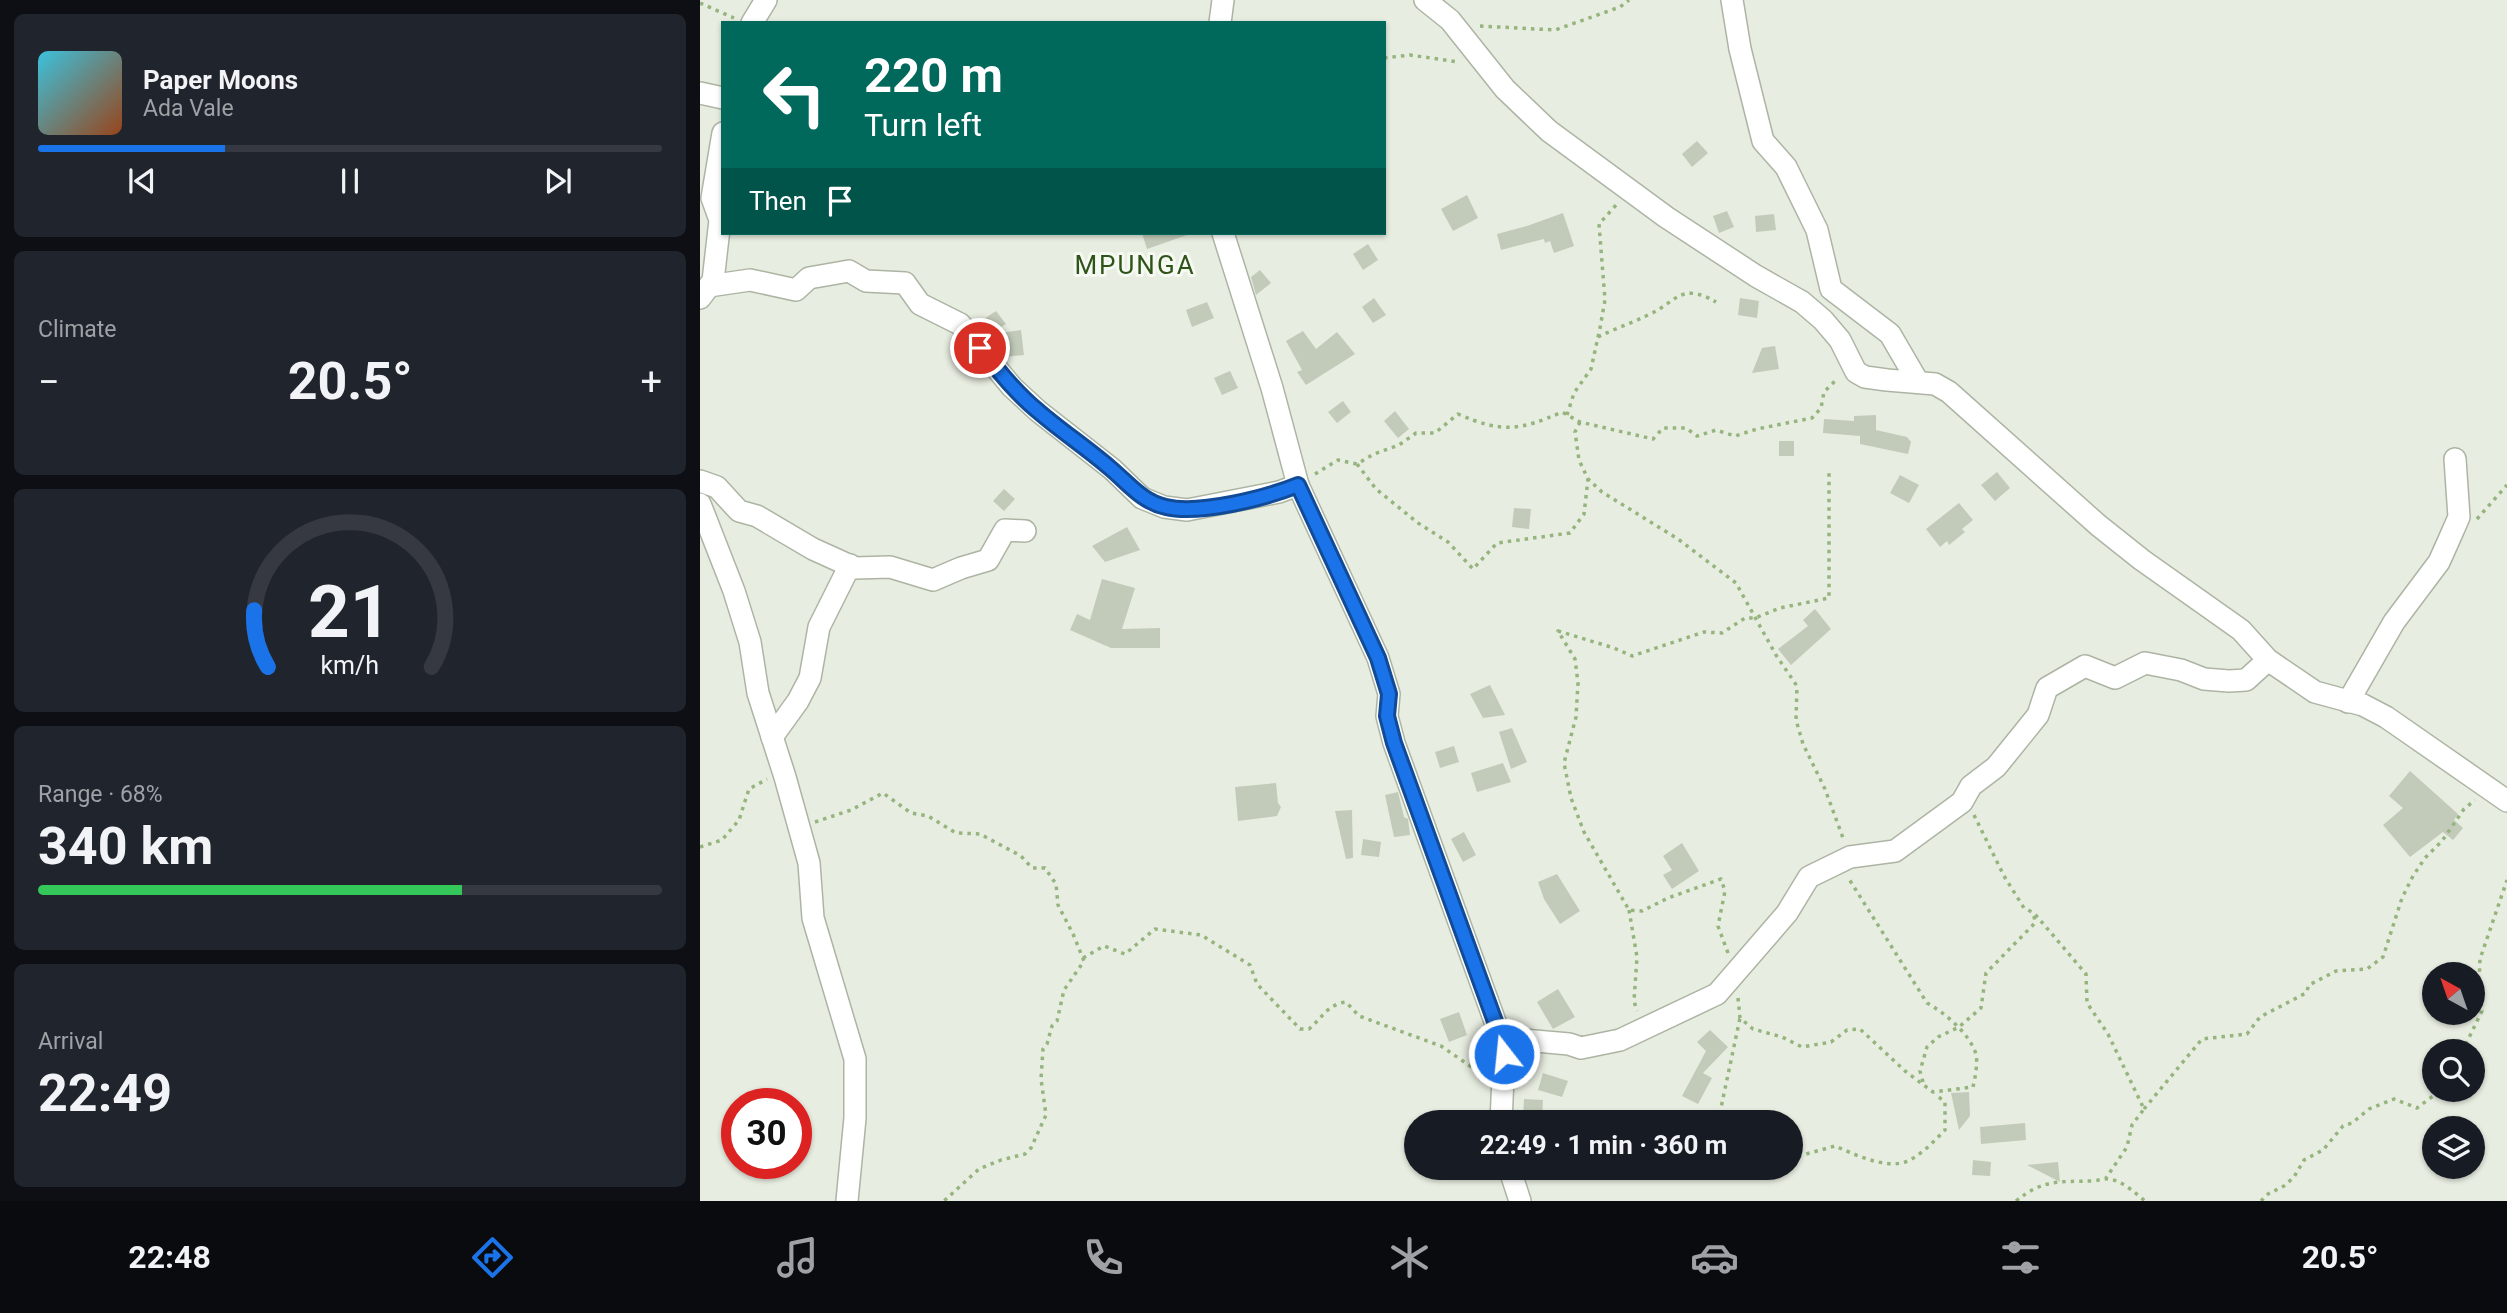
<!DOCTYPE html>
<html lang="en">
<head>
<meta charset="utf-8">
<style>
	:root { --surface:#171b24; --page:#20242c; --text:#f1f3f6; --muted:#9ea1a6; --line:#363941; --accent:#1a73e8 }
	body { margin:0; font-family:Roboto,sans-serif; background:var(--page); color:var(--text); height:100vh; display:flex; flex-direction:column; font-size:26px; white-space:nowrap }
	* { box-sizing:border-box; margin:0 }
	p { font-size:23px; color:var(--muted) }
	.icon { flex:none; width:38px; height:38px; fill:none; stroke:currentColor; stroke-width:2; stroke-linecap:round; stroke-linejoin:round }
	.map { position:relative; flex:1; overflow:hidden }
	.side { display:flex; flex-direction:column; gap:14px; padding:14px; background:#0d0f14; width:700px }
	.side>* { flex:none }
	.guide { position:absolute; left:21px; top:21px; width:665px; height:214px; border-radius:0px; box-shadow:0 2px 5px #0004; background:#00695c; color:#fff; overflow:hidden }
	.needle { width:46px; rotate:320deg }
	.buttons { position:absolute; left:1722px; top:962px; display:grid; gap:14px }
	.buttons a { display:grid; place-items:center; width:63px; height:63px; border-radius:50%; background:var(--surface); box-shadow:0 2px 5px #0004; font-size:35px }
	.speed { position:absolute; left:21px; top:1088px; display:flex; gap:14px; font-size:35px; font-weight:700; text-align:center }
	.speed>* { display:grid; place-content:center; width:91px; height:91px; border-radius:50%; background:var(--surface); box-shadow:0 2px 5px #0004; line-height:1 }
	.speed .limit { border:10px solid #d22; background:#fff; color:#111 }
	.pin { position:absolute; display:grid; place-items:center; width:60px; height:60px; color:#fff; margin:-30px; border:4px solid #fff; border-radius:50%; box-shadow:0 2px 7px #0007 }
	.me { position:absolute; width:77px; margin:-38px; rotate:344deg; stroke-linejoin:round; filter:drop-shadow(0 0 5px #0008) }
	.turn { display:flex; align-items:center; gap:24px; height:147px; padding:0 28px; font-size:32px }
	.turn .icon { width:91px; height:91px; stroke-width:2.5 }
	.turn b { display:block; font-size:49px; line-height:60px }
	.then { display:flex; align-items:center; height:66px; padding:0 28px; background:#0003; gap:14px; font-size:26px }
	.big { font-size:52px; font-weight:700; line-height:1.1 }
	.side .widget { flex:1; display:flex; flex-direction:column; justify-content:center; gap:10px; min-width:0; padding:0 24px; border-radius:10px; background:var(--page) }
	.side .dial { align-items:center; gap:0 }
	.dial svg { height:182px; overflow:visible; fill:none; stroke:var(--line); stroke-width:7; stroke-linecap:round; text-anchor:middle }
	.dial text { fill:var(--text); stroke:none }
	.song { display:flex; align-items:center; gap:21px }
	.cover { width:84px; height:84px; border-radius:10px; background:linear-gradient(135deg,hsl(190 70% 55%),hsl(20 70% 35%)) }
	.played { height:7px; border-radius:4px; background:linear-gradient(90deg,var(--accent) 30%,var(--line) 30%) }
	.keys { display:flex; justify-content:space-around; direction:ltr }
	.heat { display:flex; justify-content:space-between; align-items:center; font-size:38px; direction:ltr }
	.charge { height:10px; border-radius:5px; background:linear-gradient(90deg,#34c759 68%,var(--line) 0) }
	.trip { position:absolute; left:704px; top:1110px; width:399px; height:70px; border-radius:35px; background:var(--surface); box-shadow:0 2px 5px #0004; font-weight:700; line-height:70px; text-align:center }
	.dock { display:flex; height:112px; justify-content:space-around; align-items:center; background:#090b0e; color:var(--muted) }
	.dock .icon { width:49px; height:49px }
	.dock .on { color:var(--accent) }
	.dock b { font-size:32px; color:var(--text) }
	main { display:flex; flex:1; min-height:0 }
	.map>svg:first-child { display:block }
	.building { fill:#c2cbb9 }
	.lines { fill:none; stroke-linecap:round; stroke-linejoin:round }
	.minor-casing { stroke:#acb5a3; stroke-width:24 }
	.path { stroke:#96b47e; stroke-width:3.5; stroke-dasharray:3.5 5; stroke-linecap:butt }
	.minor { stroke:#fff; stroke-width:21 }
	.route-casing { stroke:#114b97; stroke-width:18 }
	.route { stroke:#1a73e8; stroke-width:12 }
	.labels { text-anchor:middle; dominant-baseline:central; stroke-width:6; stroke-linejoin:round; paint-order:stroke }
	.quarter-label { font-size:26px; letter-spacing:2px; fill:#2f5419; stroke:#f6f9f2 }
</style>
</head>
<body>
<main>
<section class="side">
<div class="widget">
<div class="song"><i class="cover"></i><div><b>Paper Moons</b><p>Ada Vale</p></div></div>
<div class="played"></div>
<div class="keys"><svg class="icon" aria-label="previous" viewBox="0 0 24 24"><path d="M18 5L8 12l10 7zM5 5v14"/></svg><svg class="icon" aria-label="pause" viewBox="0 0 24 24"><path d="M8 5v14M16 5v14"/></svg><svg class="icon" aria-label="next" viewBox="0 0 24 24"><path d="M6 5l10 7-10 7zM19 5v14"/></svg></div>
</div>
<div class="widget"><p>Climate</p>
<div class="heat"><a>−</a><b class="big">20.5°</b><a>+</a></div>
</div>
<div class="widget dial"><svg viewBox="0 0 100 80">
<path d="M14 69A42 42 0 1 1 86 69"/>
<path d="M14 69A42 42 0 0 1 8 44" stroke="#1a73e8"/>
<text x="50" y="56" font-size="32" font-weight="700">21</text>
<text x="50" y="72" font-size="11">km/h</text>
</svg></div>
<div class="widget"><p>Range · 68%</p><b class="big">340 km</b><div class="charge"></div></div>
<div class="widget"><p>Arrival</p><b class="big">22:49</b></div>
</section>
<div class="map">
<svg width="1807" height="1201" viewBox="0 0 1807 1201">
	<rect width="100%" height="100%" fill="#e8ede1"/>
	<g class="building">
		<polygon points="997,141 1008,153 992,167 982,154"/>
		<polygon points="767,195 778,218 753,231 741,209"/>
		<polygon points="1027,211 1034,227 1019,233 1013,216"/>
		<polygon points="863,213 874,246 854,253 850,241 845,243 844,239 801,250 797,234 827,226"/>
		<polygon points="1074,214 1076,230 1056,232 1055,216"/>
		<polygon points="442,233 487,233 487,235 447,249"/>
		<polygon points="668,244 678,260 663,270 653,254"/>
		<polygon points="560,270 571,283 556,295 551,277"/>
		<polygon points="674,298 686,315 673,323 662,307"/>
		<polygon points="1040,298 1059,301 1057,318 1038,315"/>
		<polygon points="507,302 514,318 492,327 486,310"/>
		<polygon points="296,311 306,324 290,334 281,321"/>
		<polygon points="321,330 324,355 304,357 300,333"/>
		<polygon points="603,331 616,349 637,332 655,354 606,385 597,372 602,370 586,341"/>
		<polygon points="1075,346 1079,369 1052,373 1062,348"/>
		<polygon points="530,371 538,388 522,395 514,378"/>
		<polygon points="643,401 651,412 637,423 628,412"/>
		<polygon points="695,411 709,429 698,438 684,421"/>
		<polygon points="1176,415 1176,430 1207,437 1211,442 1208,454 1160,444 1160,436 1123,433 1124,419 1154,421 1154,416"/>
		<rect x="1079" y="441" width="15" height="15"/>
		<polygon points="1297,472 1310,488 1295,501 1281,485"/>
		<polygon points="1200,475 1219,485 1209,503 1190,493"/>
		<polygon points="304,489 315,499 304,511 293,501"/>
		<polygon points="1259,503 1273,520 1262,529 1265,532 1249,545 1247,541 1240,547 1226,529"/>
		<polygon points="814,508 831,509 829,529 812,527"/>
		<polygon points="427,527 440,550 405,562 392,546"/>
		<polygon points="402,579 435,588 422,629 460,628 460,648 411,648 370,630 377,614 390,620"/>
		<polygon points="1115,609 1131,629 1091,665 1078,649 1108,626 1103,620"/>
		<polygon points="790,685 805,715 783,718 770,694"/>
		<polygon points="812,728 827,762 811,769 799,732"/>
		<polygon points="754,746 759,762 740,768 735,752"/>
		<polygon points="803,763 811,782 777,792 771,773"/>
		<polygon points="1710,771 1758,814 1754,820 1763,828 1753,840 1743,832 1710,857 1683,825 1703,808 1689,796"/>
		<polygon points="576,783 578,803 581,807 577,816 538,821 535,787"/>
		<polygon points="698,792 704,817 708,819 710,835 694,837 685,795"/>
		<polygon points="652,810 653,858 646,859 635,811"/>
		<polygon points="764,832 776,855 763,862 751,839"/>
		<polygon points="663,839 681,842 679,857 661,855"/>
		<polygon points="982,843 999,871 972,889 963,875 972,870 963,856"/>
		<polygon points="857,874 880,911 860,924 844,899 838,882"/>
		<polygon points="858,989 875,1017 853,1029 837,1002"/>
		<polygon points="759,1012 767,1035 749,1042 740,1019"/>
		<polygon points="1010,1030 1028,1047 1003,1073 1012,1078 998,1104 982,1096 1006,1051 997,1042"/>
		<polygon points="843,1073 868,1081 862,1097 838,1090"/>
		<polygon points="1269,1092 1270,1116 1259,1130 1251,1093"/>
		<polygon points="824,1099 843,1100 842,1119 823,1119"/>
		<polygon points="1325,1123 1326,1140 1281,1144 1280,1127"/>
		<polygon points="1273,1160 1291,1162 1290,1176 1272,1175"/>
		<polygon points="1358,1162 1360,1182 1327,1165"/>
	</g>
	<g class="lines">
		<defs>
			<g id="minor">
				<polyline points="725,0 750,20 805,89 849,131 966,217 1056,276 1102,302 1123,320 1140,340 1156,372 1165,377 1187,380 1235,384 1249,392 1398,525 1442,560 1541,630 1568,660 1615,692 1663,705 1686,717 1807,801"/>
				<polyline points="1032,0 1040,49 1063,141 1086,167 1117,230 1131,289 1190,334 1218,382"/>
				<polyline points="52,23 66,0"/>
				<polyline points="520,23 523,0"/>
				<polyline points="0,93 23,98"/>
				<polyline points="523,233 572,388 598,485 678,658 689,694 687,716 694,743 801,1038 804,1054 801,1122"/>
				<polyline points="9,286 50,280 96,290 109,278 149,271 166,281 205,283 220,304 260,324 312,387 338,411 412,469 442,498 464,507 487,510 579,492 598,485"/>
				<polyline points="0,298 13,281 20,220 12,198 23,133"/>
				<polyline points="0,481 17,487 39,511 57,516 113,549 155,568 190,567 233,580 261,568 288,560 305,530 325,531"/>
				<polyline points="0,504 34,591 50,642 58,693 85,777 109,863 113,918 155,1059 155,1118 147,1201"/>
				<polyline points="1648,702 1694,622 1739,562 1748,542 1759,517 1755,459"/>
				<polyline points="72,737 98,701 110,678 119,627 150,565"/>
				<polyline points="801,1038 869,1044 881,1048 920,1040 1017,994 1087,913 1109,877 1150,857 1195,851 1262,802 1271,786 1296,767 1338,715 1347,688 1385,666 1415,678 1445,663 1481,670 1504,679 1529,681 1546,680 1568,660"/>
				<polyline points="809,1167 820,1201"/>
			</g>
		</defs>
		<use href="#minor" class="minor-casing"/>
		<g class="path">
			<polyline points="0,3 34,18"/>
			<polyline points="780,26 855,30 920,7 929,0"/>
			<polyline points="684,58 710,55 758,62"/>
			<path d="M 898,337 C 914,329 932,323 948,315 C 976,303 980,281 1016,302"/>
			<polyline points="867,415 874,393 891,369 900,328 905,300 899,224 917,204"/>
			<polyline points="880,422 875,432 879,460 888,479 902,492 978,539 1036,583 1076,655 1097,686 1096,720 1103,744 1125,789 1143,838"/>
			<polyline points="657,464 676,489 718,523 748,542 773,569 797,543 870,533 884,514 888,479"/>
			<path d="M 615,474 L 638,460 L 657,464 L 674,454 L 699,445 L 716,433 L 735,433 L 758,414 C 802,433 819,431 862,412 L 880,422 L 953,439 L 963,428 L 986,428 L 997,436 L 1016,430 L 1035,436 L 1057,429 L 1112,418 L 1121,408 L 1124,392 L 1138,378"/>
			<polyline points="1777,519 1807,485"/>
			<polyline points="1274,815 1304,876 1324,908 1334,913 1386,974 1387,1003 1408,1034 1444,1109 1432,1125 1427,1147 1406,1178"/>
			<polyline points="115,822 151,810 183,793 211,813 228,816 256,833 280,834 321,856 332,868 345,868 356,884 358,905 373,934 384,961 364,990 357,1021 352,1026 347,1044 343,1049 341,1079 346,1115 331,1148 325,1154 301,1160 279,1169 244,1201"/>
			<polyline points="0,847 22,840 39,820 49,789 67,779"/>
			<polyline points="929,910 937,957 934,1001 937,1011"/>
			<polyline points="1028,953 1018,926 1025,891 1021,879 968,898 942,911 929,910 884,832 871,798 864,763 876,717 878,683 875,659 858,631 914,648 932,656 1004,632 1022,633 1045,618 1055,618 1080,608 1129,598 1129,470"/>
			<path d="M 383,958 L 404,946 L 425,954 L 455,929 L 501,935 L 550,965 L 557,984 L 600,1029 L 609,1029 C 622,1018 628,1004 646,1002 L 659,1016 L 741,1046 L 773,1068 L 784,1080"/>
			<path d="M 1038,998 L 1040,1018 L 1053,1029 L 1082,1037 L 1102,1047 L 1131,1042 L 1147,1030 L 1160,1029 L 1205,1071 L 1233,1092 L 1273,1087 C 1275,1078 1278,1063 1276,1054 C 1269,1033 1245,1013 1227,1003 L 1149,879"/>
			<polyline points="1762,1052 1782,1011 1779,984 1780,959 1807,880"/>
			<polyline points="1223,1082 1220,1071 1227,1047 1238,1037 1259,1027 1281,1008 1286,973 1335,923 1334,915"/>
			<polyline points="1444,1109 1502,1039 1547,1034 1560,1017 1606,993 1609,985 1636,971 1667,969 1683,957 1702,898 1713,876 1725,858 1742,841 1764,809 1775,800"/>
			<polyline points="1018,1122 1040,1018"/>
			<path d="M 1090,1153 L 1099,1156 L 1135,1146 C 1154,1154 1184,1169 1205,1162 C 1221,1156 1234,1141 1245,1130 L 1245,1102 L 1235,1094"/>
			<path d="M 1316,1201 C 1343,1179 1359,1182 1392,1181 C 1398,1181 1403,1178 1408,1179 C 1422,1180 1435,1193 1445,1201"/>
			<polyline points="1561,1201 1568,1194 1584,1186 1594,1177 1604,1160 1623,1150 1643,1126 1652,1123 1669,1109 1694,1099 1717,1108 1741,1090"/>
		</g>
		<use href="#minor" class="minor"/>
	</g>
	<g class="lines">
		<defs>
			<path id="route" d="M 280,348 C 298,370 316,393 338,411 C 361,431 387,448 410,468 C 428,483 442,502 466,507 C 499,515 566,498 598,485 L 678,658 L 689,694 L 687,716 L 694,743 L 801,1038 L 804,1054"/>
		</defs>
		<use href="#route" class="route-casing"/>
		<use href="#route" class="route"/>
	</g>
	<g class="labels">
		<g class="quarter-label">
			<text x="435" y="265">MPUNGA</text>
		</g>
	</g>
</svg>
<div class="buttons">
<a><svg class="needle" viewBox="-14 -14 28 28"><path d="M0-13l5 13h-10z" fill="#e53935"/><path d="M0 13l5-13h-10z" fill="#9ea1a6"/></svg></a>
<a><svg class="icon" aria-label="search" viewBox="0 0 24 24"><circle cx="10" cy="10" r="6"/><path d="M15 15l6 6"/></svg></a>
<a><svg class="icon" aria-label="layers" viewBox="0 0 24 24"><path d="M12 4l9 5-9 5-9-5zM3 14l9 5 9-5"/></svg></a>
</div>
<div class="speed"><div class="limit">30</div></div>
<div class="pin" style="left:280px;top:348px;background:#d93025"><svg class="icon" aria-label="arrive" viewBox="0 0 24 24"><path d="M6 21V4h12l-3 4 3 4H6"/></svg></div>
<svg class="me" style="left:804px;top:1054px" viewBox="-20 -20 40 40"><circle r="17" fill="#1a73e8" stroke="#fff" stroke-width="3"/><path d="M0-11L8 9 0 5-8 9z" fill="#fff"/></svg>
<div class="trip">22:49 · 1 min · 360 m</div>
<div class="guide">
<div class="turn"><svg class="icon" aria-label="left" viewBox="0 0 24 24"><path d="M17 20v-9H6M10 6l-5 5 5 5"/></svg><div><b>220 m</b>Turn left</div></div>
<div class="then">Then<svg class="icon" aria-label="arrive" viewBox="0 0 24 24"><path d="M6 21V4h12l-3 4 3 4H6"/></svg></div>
</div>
</div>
</main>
<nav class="dock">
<b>22:48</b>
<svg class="icon on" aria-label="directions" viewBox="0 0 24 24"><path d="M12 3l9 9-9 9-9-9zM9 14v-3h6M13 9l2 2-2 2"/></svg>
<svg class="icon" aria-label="music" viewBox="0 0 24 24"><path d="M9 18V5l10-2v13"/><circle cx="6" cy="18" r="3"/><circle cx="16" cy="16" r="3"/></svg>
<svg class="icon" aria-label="phone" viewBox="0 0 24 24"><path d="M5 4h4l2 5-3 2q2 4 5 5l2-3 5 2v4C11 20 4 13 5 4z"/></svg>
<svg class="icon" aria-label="climate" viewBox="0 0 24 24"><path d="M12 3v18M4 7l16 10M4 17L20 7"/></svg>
<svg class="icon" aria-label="car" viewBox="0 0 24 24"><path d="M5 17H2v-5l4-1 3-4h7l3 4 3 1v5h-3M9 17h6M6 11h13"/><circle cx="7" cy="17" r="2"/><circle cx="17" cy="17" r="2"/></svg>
<svg class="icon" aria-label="filters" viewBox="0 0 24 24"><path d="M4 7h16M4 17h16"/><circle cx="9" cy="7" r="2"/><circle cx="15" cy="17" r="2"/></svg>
<b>20.5°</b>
</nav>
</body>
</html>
